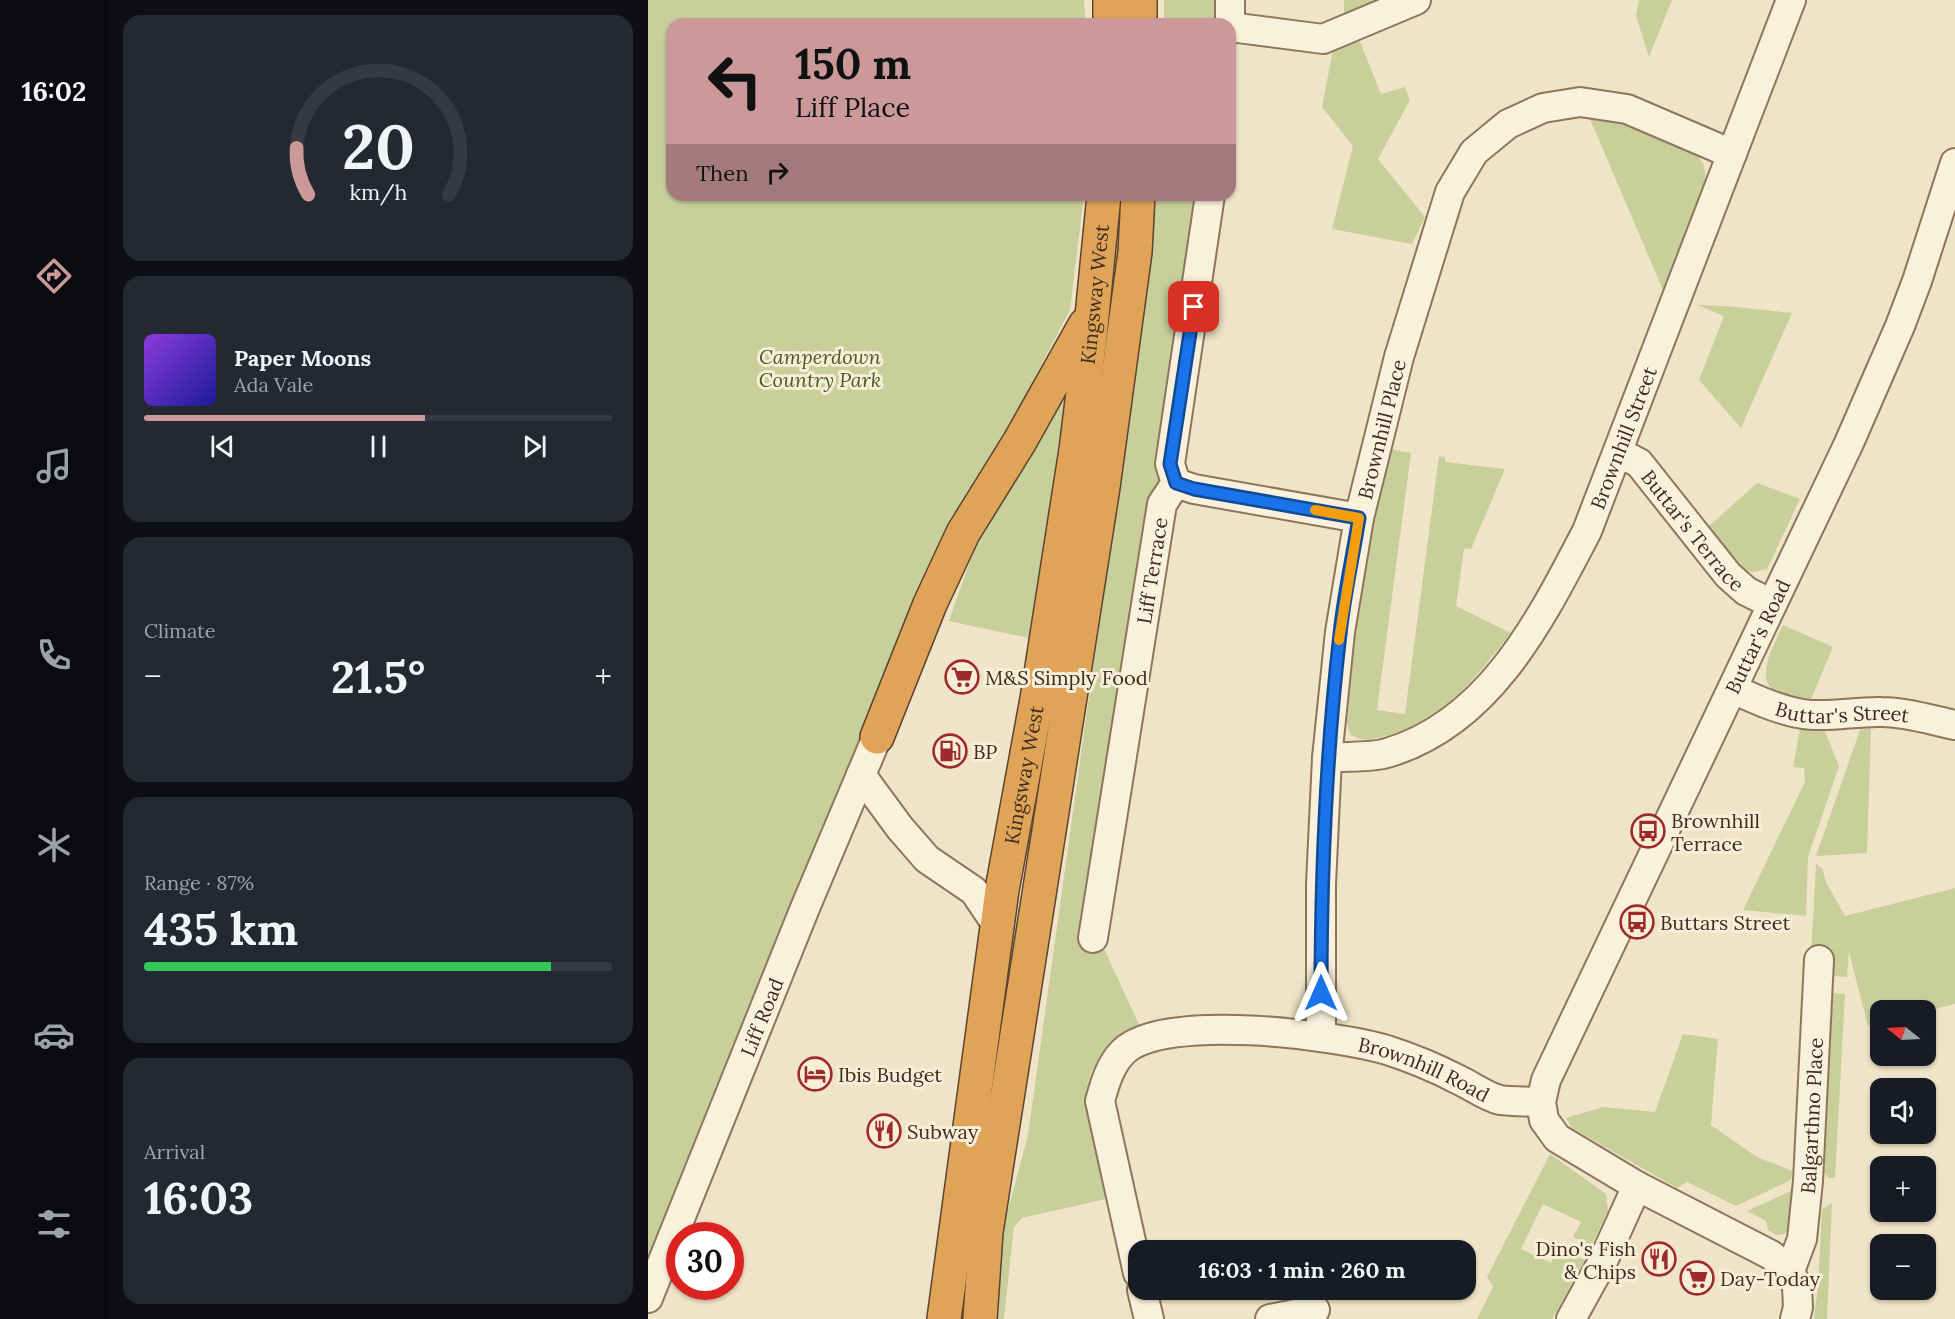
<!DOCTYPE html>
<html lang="en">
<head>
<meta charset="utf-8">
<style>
	:root { --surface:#171b24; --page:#242831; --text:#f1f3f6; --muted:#9ea1a6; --line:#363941; --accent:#cc999b }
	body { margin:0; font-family:Lora,serif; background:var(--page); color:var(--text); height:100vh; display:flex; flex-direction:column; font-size:22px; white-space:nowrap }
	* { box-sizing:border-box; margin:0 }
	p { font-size:20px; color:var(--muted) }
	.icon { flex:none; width:33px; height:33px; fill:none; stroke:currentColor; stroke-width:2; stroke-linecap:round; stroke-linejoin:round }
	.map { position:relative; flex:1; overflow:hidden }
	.sheet { display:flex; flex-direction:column; gap:15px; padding:15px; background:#0d0f14; width:540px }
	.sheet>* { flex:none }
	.guide { position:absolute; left:18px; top:18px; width:570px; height:183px; border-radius:18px; box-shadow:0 2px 4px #0004; background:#cc999b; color:#111; overflow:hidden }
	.needle { width:39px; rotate:288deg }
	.fabs { position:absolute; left:1222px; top:1000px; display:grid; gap:12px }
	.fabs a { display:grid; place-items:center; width:66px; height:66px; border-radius:12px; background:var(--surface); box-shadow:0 2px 4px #0004; font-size:30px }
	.speed { position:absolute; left:18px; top:1222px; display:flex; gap:12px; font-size:30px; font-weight:700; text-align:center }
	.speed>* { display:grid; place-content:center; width:78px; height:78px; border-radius:50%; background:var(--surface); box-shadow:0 2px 4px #0004; line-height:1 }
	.speed .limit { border:9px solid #d22; background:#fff; color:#111 }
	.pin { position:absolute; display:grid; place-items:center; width:51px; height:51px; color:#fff; margin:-26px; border-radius:12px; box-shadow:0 3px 9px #0006 }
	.me { position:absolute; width:66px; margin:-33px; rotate:0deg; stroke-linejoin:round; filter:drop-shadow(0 0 4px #0008) }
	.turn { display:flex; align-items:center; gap:21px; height:126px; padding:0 30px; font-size:27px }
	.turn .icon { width:78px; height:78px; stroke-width:2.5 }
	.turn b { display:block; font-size:42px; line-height:51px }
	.then { display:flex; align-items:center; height:57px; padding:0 30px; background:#0003; gap:12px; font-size:22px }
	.big { font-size:45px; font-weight:800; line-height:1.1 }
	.sheet .card { flex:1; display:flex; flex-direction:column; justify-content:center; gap:9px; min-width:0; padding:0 21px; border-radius:18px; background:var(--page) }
	.sheet .dial { align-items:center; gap:0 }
	.dial svg { height:156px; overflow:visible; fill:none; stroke:var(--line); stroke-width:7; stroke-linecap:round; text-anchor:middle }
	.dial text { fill:var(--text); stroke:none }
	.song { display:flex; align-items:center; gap:18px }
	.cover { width:72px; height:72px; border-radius:9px; background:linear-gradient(135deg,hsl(270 70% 55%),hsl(240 70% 35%)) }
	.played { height:6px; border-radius:3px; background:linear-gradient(90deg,var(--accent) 60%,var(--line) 60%) }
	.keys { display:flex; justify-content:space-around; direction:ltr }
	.heat { display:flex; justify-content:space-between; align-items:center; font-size:33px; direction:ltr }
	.charge { height:9px; border-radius:4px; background:linear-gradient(90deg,#34c759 87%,var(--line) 0) }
	.trip { position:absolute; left:480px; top:1240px; width:348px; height:60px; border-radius:18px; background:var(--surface); box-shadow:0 2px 4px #0004; font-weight:800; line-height:60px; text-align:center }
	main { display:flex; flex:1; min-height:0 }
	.tab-bar { display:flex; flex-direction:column; width:108px; justify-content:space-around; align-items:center; background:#090b0e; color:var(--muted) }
	.tab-bar .icon { width:42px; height:42px }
	.tab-bar .active { color:var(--accent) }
	.tab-bar b { font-size:27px; color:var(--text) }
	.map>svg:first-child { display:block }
	.green { fill:#c9cf9b }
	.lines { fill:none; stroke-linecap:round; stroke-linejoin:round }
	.minor-casing { stroke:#8d765c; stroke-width:32 }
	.highway-casing { stroke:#5b4430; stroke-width:36 }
	.minor { stroke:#faf1dc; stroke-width:28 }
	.highway { stroke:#e0a458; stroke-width:33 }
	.route-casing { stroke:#114b97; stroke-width:15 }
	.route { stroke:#1a73e8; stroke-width:10 }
	.slow { stroke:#f59e0b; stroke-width:10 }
	.labels { text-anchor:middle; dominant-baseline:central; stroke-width:6; stroke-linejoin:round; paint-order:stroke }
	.street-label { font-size:20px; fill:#3d2e20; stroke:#f7eed8 }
	.park-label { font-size:20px; font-style:italic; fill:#4d5a26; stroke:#f7eed8 }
	.poi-label { font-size:20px; fill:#3d2e20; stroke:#f7eed8; text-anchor:start }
</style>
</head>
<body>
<main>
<nav class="tab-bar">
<b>16:02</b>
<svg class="icon active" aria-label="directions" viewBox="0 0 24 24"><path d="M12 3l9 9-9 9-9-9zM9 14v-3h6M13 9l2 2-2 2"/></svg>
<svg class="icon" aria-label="music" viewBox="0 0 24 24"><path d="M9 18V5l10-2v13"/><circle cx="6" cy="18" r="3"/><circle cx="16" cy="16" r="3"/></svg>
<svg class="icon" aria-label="phone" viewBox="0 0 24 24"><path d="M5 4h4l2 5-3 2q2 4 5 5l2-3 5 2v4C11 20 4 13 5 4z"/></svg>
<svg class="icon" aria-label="climate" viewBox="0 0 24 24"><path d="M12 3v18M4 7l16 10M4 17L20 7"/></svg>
<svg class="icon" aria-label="car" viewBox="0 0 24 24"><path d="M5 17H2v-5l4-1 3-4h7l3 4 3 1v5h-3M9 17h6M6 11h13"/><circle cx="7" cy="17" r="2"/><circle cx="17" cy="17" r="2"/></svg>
<svg class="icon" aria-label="filters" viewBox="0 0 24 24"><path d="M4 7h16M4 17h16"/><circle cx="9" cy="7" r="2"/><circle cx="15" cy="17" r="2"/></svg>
</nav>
<section class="sheet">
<div class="card dial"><svg viewBox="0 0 100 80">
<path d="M14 69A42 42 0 1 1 86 69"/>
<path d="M14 69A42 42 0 0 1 8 45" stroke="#cc999b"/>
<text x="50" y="56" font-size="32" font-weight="700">20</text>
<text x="50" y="72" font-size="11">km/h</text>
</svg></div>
<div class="card">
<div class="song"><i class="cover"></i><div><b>Paper Moons</b><p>Ada Vale</p></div></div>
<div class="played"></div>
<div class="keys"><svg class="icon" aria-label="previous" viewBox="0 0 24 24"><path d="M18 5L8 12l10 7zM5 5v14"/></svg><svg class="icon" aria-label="pause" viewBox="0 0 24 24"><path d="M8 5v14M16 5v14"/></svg><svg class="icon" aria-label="next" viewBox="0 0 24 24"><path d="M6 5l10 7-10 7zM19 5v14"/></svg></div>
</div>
<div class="card"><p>Climate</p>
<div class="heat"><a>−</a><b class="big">21.5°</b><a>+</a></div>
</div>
<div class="card"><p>Range · 87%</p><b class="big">435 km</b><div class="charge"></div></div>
<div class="card"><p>Arrival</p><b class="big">16:03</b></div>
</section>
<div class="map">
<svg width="1307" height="1319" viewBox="0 0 1307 1319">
	<rect width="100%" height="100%" fill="#f0e4c8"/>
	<g class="green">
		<polygon points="0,0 436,0 438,24 24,24 24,195 436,195 422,310 355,438 318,501 302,518 290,553 0,1263"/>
		<polygon points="516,0 572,0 571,24 516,24"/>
		<polygon points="696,0 745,0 696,21"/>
		<polygon points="991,0 1024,0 1001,57 988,16"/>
		<polygon points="711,39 733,94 757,87 762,100 730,159 777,217 764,244 684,229 705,146 674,107 685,50"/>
		<polygon points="942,119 976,124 1049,155 1056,165 1058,179 1015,290"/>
		<polygon points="505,195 553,195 453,942 492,1027 462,1045 443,1072 438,1099 458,1199 374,1218 366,1227 356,1319 347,1319 358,1217 380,1135 494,316"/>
		<polygon points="1049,305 1078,306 1144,313 1093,428 1051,380 1076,316"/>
		<polygon points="424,377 381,638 301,621 337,518"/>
		<path d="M 742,449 L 763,453 L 729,710 L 757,714 L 791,456 L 797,457 L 797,462 L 857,469 L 823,549 L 816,548 L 808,606 L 863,633 C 828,676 796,723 738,736 C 722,739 719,743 703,735 L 698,722 L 709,616 L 721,548 Z"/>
		<polygon points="1109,483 1152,499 1119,569 1104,572 1091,567 1060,527"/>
		<path d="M 1135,625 L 1185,647 L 1163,699 C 1152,697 1140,696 1130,692 C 1103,681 1128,642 1135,625 Z"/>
		<polygon points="1213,727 1223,728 1219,853 1168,856"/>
		<polygon points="1152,729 1177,731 1191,766 1160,857 1158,916 1095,910 1157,782 1156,768 1145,767"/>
		<polygon points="1168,864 1174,868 1178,882 1197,916 1307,888 1307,1004 1278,1011 1233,1011 1233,1023 1220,1026 1201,952 1199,977 1183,976 1163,955"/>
		<polygon points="1182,993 1197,994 1187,1178 1181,1178 1176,1173"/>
		<polygon points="1035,1034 1070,1039 1063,1125 1109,1157 1145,1171 1143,1180 1088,1206 1039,1182 1029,1188 924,1128 918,1118 955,1107 1007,1112"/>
		<polygon points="902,1154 958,1194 960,1211 943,1246 925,1237 933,1222 895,1204 873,1249 903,1263 910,1249 937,1260 904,1319 829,1319 845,1287 839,1277"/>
		<polygon points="1145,1190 1142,1228 1137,1234 1128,1235 1120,1230 1118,1221 1099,1211"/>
		<polygon points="1184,1203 1179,1319 1166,1319 1170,1286 1174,1209"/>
	</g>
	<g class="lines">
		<defs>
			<g id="minor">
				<polyline points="582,0 582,24"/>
				<polyline points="582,27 675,39 768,0"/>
				<path id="s1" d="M 970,452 L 991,463 L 1080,575 L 1098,591 L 1124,604"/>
				<polyline points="528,483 522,464 562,195"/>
				<polyline points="528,483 546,489 711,518"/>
				<path id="s2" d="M 1085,689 C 1107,699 1130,710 1155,714 C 1181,718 1207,711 1234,712 C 1258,712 1283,720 1307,725"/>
				<path id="s3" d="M 679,758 C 697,756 722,758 739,753 C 842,723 893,619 939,531 L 1143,0"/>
				<polyline points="213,775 252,828 279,859 326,891 349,925"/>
				<path id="s4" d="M 445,938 L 514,504 L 528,483"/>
				<path id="s5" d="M 673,1036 L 673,884 L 679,758 L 692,632 L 711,518 L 751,357 L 802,192 L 826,152 L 860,124 L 895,108 L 932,102 L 979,109 L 1084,154"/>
				<path id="s6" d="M 1142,1271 L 1154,1239 L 1160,1181 L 1171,960"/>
				<path id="s7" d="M 490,1273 L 452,1101 C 457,1083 462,1065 475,1052 C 515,1012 688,1035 739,1050 C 764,1058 788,1068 811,1080 C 824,1086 839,1097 852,1100 C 865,1102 880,1101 893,1102"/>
				<polyline points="494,1290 501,1319"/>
				<path id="s8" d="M 0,1298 L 157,908 L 229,737"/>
				<polyline points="622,1319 667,1310"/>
				<polyline points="923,1319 955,1261 989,1186"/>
				<path id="s9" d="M 1147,1319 L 1150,1307 L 1149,1287 L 1142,1271 L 1123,1255 L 989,1186 L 909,1138 L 896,1120 L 893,1102 L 898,1080 L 1201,443 L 1252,326 L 1269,281 L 1307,163"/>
			</g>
			<g id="highway">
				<polyline points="462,0 462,24"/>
				<polyline points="492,0 492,24"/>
				<polyline points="229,737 282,604 315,533 372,441 437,325"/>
				<path id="s10" d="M 296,1319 L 354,890 L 389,699 L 428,450 L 442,336 L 456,195"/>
				<polyline points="332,1319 338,1232 455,487 487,252 490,195"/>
			</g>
		</defs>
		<use href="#minor" class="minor-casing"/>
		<use href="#highway" class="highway-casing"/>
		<use href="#minor" class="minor"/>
		<use href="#highway" class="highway"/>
	</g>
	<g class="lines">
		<defs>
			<path id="route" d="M 546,307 L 522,464 L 528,483 L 546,489 L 711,518 C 705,556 696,595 692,634 C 678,754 673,873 673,993"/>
		</defs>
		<use href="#route" class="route-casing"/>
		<use href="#route" class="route"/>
		<polyline class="slow" points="667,510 711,518 691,640"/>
	</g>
	<defs>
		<symbol id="supermarket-ring" viewBox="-11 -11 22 22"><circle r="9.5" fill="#f7eed8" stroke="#9e2a2b" stroke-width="1.5"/><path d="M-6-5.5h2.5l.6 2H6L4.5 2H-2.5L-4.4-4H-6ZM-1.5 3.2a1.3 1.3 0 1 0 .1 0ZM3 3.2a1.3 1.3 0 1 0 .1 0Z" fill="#9e2a2b"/></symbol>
		<symbol id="fuel-ring" viewBox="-11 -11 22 22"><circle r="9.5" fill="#f7eed8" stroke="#9e2a2b" stroke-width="1.5"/><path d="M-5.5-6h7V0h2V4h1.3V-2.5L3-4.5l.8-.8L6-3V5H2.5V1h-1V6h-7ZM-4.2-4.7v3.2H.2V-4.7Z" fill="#9e2a2b"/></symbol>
		<symbol id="bus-ring" viewBox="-11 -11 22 22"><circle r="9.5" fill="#f7eed8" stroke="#9e2a2b" stroke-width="1.5"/><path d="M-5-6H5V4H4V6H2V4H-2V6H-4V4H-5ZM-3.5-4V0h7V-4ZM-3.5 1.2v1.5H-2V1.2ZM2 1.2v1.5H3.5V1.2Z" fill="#9e2a2b"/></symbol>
		<symbol id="hotel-ring" viewBox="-11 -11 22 22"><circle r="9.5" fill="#f7eed8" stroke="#9e2a2b" stroke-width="1.5"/><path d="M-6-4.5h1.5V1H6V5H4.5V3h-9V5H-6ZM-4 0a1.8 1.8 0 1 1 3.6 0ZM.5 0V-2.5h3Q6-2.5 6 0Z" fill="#9e2a2b"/></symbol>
		<symbol id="restaurant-ring" viewBox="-11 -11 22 22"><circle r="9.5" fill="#f7eed8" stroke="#9e2a2b" stroke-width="1.5"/><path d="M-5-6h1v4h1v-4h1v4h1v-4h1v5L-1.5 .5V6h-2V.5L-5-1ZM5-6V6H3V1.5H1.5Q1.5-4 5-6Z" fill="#9e2a2b"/></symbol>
	</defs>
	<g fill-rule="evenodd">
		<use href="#supermarket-ring" x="295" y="658" width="38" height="38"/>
		<use href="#fuel-ring" x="283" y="732" width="38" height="38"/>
		<use href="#bus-ring" x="981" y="812" width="38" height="38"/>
		<use href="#bus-ring" x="970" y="903" width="38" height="38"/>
		<use href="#hotel-ring" x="148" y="1055" width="38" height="38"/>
		<use href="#restaurant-ring" x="217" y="1112" width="38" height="38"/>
		<use href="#restaurant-ring" x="992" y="1240" width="38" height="38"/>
		<use href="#supermarket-ring" x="1030" y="1259" width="38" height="38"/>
	</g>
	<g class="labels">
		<g class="street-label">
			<text stroke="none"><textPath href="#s10" startOffset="1036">Kingsway West</textPath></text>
			<text stroke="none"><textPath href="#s5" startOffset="612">Brownhill Place</textPath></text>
			<text stroke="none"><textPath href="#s3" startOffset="468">Brownhill Street</textPath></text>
			<text stroke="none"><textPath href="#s1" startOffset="110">Buttar's Terrace</textPath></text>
			<text stroke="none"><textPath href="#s4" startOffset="372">Liff Terrace</textPath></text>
			<text stroke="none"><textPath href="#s9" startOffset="873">Buttar's Road</textPath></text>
			<text stroke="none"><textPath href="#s2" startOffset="114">Buttar's Street</textPath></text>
			<text stroke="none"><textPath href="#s10" startOffset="550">Kingsway West</textPath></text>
			<text stroke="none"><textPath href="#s8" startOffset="303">Liff Road</textPath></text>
			<text stroke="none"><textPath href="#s7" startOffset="542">Brownhill Road</textPath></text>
			<text stroke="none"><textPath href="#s6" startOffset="158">Balgarthno Place</textPath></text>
		</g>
		<g class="park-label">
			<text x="172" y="356">Camperdown<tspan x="172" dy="23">Country Park</tspan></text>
		</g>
		<g class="poi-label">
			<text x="337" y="677">M&amp;S Simply Food</text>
			<text x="325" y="751">BP</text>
			<text x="1023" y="820">Brownhill<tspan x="1023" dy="23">Terrace</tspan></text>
			<text x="1012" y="922">Buttars Street</text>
			<text x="190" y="1074">Ibis Budget</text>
			<text x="259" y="1131">Subway</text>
			<text x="988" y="1248" text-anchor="end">Dino's Fish<tspan x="988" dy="23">&amp; Chips</tspan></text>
			<text x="1072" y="1278">Day-Today</text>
		</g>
	</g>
</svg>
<div class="fabs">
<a><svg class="needle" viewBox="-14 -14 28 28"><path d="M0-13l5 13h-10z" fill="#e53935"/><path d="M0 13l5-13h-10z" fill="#9ea1a6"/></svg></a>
<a><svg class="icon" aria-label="sound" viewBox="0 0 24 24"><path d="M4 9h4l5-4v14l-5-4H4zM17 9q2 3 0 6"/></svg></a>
<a>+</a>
<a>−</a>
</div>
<div class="speed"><div class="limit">30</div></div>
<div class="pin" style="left:546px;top:307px;background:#d93025"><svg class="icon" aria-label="arrive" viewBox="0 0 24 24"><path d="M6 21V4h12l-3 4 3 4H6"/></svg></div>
<svg class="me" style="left:673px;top:993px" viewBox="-20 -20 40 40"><path d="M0-17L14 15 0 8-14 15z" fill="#1a73e8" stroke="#fff" stroke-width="4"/></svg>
<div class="trip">16:03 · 1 min · 260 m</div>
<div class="guide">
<div class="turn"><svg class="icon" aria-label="left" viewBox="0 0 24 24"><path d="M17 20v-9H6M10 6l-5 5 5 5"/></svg><div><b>150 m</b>Liff Place</div></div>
<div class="then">Then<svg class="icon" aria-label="right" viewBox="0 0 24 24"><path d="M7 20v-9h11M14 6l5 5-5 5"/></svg></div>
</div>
</div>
</main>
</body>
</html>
